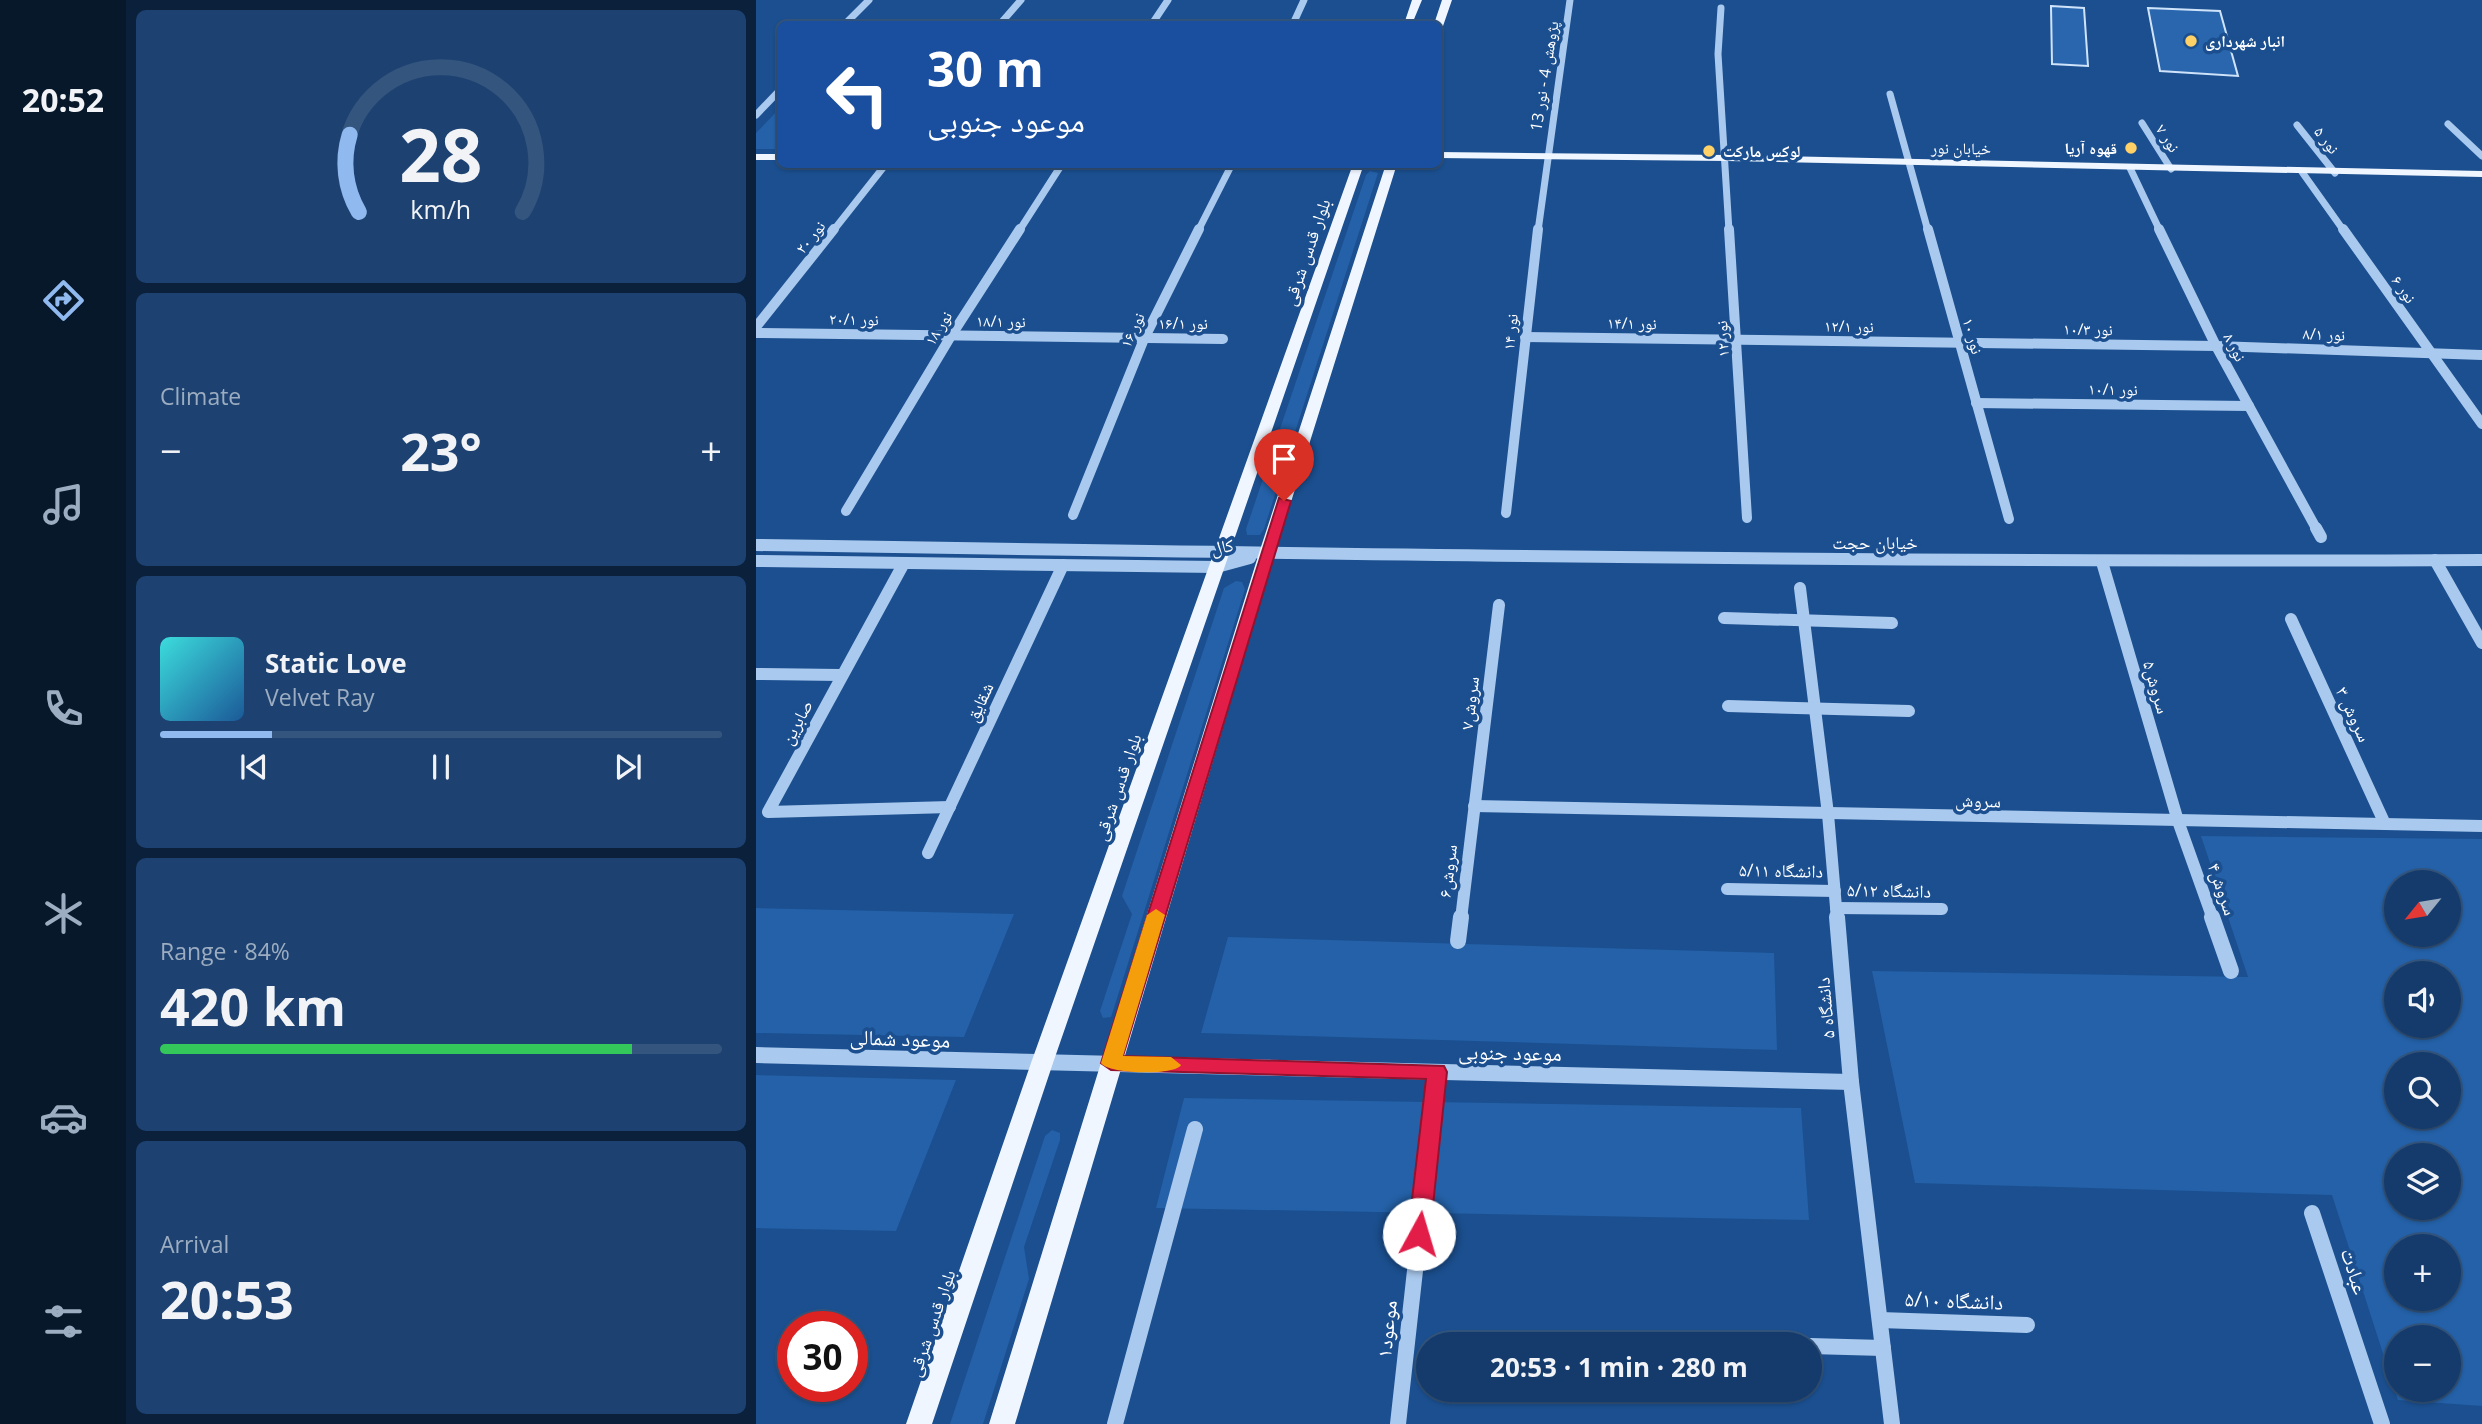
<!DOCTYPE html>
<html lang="en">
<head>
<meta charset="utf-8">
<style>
	:root { --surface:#143b6b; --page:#1d4271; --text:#f1f3f6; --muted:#9dadc1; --line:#33557e; --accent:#90b9f0 }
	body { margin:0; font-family:"Open Sans","Noto Naskh Arabic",sans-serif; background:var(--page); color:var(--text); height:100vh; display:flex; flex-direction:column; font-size:26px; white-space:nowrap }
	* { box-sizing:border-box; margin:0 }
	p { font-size:23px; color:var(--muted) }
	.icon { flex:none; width:38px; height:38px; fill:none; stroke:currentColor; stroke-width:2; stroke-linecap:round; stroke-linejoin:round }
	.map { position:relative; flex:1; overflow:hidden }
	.side { display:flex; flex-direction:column; gap:10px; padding:10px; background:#0b203b; width:630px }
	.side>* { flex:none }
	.top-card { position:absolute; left:21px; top:21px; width:665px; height:147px; border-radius:10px; box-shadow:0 2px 5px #0004,0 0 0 2px var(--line); background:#1a4fa0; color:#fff; overflow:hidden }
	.needle { width:46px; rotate:240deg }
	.buttons { position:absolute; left:1628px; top:870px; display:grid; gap:14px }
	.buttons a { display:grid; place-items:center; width:77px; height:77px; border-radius:50%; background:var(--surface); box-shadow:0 2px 5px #0004,0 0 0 2px var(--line); font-size:35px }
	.speed { position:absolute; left:21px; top:1311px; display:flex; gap:14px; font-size:35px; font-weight:700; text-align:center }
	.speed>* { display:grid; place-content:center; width:91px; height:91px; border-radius:50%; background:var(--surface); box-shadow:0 2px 5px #0004,0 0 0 2px var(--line); line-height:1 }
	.speed .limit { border:10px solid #d22; background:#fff; color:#111 }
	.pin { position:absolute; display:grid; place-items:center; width:60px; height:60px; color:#fff; margin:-72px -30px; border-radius:50% 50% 50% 0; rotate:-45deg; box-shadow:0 0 7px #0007 }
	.pin .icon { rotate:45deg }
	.me { position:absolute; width:77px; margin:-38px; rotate:6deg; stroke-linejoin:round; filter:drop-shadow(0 0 5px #0008) }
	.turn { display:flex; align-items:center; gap:24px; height:147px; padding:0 35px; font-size:32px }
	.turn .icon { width:91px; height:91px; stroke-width:2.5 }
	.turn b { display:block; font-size:49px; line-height:60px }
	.big { font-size:52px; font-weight:700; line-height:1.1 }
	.side .tile { flex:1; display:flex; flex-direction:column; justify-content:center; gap:10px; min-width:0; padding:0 24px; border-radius:10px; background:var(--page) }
	.side .dial { align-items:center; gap:0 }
	.dial svg { height:182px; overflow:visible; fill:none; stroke:var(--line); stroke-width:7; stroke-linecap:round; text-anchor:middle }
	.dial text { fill:var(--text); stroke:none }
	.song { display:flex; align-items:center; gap:21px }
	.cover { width:84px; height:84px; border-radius:10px; background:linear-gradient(135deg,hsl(180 70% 55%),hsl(210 70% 35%)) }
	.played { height:7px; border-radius:4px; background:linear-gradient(90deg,var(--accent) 20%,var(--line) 20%) }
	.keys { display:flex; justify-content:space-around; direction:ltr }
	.heat { display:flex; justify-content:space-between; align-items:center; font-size:38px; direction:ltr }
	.charge { height:10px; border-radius:5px; background:linear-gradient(90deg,#34c759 84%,var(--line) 0) }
	.trip { position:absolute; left:660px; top:1332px; width:406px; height:70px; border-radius:35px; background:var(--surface); box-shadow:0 2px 5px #0004,0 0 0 2px var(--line); font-weight:700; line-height:70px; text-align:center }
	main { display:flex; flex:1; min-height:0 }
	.tabs { display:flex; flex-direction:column; width:126px; justify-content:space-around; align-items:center; background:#08182b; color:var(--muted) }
	.tabs .icon { width:49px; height:49px }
	.tabs .active { color:var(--accent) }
	.tabs b { font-size:32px; color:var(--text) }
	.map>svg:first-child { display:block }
	.green { fill:#2461a8; fill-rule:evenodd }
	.building { fill:#2a66ad; stroke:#cfe3fa; stroke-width:2 }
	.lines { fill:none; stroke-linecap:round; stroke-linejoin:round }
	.minor-far3 { stroke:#a9c9ee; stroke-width:7 }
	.minor-far2 { stroke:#a9c9ee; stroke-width:10 }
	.minor-far1 { stroke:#a9c9ee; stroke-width:12 }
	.minor { stroke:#a9c9ee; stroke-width:16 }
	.major { fill:#f0f6ff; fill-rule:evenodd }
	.route { fill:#e11d48; stroke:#92132f; stroke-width:2 }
	.slow { fill:#f59e0b }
	.poi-dot { fill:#ffd166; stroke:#1b4f8f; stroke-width:2.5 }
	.labels { text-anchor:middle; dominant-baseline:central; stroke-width:7; stroke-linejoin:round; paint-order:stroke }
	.far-poi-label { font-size:16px; font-weight:bold; fill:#fff; stroke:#1b4f8f; text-anchor:start }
	.far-street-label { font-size:16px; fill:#fff; stroke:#1b4f8f }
	.street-label { font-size:18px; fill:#fff; stroke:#1b4f8f }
	.near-street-label { font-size:21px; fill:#fff; stroke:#1b4f8f }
</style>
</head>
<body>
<main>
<nav class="tabs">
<b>20:52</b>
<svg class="icon active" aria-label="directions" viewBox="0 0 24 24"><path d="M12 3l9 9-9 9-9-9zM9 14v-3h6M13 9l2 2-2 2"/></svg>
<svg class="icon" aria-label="music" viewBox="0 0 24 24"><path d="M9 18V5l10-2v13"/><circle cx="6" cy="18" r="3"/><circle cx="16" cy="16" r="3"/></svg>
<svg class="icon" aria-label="phone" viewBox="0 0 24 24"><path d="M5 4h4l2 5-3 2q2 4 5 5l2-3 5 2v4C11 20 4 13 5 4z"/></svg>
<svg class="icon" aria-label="climate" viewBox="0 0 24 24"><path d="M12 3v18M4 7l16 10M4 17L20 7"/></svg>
<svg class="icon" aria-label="car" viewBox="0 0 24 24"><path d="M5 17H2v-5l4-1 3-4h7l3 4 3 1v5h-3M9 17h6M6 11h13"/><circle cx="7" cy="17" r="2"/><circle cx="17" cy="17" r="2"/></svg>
<svg class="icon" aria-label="filters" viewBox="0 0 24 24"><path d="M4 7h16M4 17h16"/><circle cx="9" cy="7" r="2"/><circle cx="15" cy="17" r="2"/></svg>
</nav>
<section class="side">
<div class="tile dial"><svg viewBox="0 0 100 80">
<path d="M14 69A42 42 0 1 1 86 69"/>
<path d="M14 69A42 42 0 0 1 10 35" stroke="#90b9f0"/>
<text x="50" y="56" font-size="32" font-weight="700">28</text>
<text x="50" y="72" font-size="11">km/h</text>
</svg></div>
<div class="tile"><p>Climate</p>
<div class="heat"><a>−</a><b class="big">23°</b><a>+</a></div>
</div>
<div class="tile">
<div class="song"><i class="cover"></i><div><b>Static Love</b><p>Velvet Ray</p></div></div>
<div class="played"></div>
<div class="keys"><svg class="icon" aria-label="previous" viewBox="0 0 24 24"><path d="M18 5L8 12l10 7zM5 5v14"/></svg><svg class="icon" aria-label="pause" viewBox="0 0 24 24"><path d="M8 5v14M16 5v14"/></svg><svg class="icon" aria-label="next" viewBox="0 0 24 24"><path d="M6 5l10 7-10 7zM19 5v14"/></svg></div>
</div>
<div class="tile"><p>Range · 84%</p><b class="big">420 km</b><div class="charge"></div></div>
<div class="tile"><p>Arrival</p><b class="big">20:53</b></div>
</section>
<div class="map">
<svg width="1726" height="1424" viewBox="0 0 1726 1424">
	<rect width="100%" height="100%" fill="#1b4f8f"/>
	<g class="green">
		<polygon points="24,108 24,149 0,149 0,133"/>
		<polygon points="614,171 622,173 508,529 504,535 491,535 490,529 610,175"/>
		<polygon points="480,581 486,582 489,589 358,1008 355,1017 347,1018 344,1011 376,914 366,896 468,588"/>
		<path d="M 1445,836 L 1726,839 L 1726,1406 L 1642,1400 L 1576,1195 L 1159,1183 L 1116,971 L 1492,977 ZM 1640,882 L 1692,882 L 1692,934 L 1640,934 ZM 1640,973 L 1692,973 L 1692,1026 L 1640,1026 ZM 1640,1064 L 1692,1064 L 1692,1116 L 1640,1116 ZM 1640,1155 L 1692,1155 L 1692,1208 L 1640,1208 ZM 1640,1246 L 1692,1246 L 1692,1298 L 1640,1298 ZM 1640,1337 L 1692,1337 L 1692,1390 L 1640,1390 Z"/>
		<polygon points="0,908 258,914 208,1037 0,1033"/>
		<polygon points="472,937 1018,953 1021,1050 445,1033"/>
		<polygon points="0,1075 200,1080 140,1231 0,1228"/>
		<polygon points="428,1098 1045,1108 1053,1220 400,1208"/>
		<polygon points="296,1130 304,1133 304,1140 268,1247 273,1279 227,1424 194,1424 289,1136"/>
	</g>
	<g class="building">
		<polygon points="1295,6 1328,8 1332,66 1296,64"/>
		<polygon points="1392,8 1464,11 1482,76 1404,71"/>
	</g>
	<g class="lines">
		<g class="minor-far3">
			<polyline points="965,8 962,54 973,231"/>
			<polyline points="89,24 113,0"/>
			<polyline points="244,24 265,0"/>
			<polyline points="396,24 412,0"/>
			<polyline points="537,24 548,0"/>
			<polyline points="1134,94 1172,231"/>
			<polyline points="0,115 24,90"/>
			<polyline points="1386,123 1415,169"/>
			<polyline points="1692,124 1726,156"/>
			<polyline points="1541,125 1579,173"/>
			<polyline points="1374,168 1404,231"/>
			<polyline points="1546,172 1588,231"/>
			<polyline points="77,231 130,164"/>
			<polyline points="263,231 306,164"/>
			<polyline points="442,231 476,164"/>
			<polyline points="782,231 814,0"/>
		</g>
		<g class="minor-far2">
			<polyline points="973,229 991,518"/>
			<polyline points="1172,229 1253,519"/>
			<polyline points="1403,229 1460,346 1561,530"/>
			<polyline points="1587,229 1726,424"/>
			<polyline points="0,327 78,229"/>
			<polyline points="0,333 467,339"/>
			<polyline points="769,337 1460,346 1726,355"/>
			<polyline points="1220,403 1493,406"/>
			<polyline points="90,511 195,336 264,229"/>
			<polyline points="750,513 782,229"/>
			<polyline points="317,515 388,339 443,229"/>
		</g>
		<g class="minor-far1">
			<polyline points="1560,528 1565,537"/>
			<path d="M 0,545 C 575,554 1151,563 1726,560"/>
			<polyline points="1679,560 1726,643"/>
			<polyline points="0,561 461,567 494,558"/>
			<polyline points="1346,562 1422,821 1457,919"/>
			<polyline points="148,563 12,812 194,807"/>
			<polyline points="1044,588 1072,814 1081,919"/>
			<polyline points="968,618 1136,623"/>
			<polyline points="1535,619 1629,824"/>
			<polyline points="0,674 84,675"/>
			<polyline points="972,706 1153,711"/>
			<polyline points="718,806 1726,826"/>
			<polyline points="172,853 307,565"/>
			<polyline points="971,889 1079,891"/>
			<polyline points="1080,908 1186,909"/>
			<polyline points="705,919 743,605"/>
		</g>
		<g class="minor">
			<polyline points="1081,917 1095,1082 1136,1424"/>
			<polyline points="1456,917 1475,971"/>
			<polyline points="702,941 705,917"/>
			<polyline points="0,1055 1095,1082"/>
			<polyline points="1556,1213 1626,1424"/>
			<polyline points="1124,1320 1271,1325"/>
			<polyline points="1054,1346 1127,1348"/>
			<polyline points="359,1424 439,1129"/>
			<polyline points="642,1424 681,1072"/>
		</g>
		<g class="major">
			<polygon points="656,0 666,0 656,24 648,24"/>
			<polygon points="686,0 696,0 687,26 682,29 682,24 678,24"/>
			<polygon points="682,152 971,155 1726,171 1726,177 971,161 682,158"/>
			<rect x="0" y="154" width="24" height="6"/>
			<polygon points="597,164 608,164 297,1063 176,1424 150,1424 275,1063"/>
			<polygon points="630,164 641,164 519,553 259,1424 233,1424 503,553"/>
		</g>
	</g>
	<polygon class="route" points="523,498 535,501 367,1056 688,1066 691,1072 674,1234 671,1240 663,1243 656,1240 652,1234 670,1079 355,1070 345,1063"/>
	<path class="slow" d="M 400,909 L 409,915 L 367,1056 L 415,1057 L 425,1065 C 419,1076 351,1074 345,1063 L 391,915 Z"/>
	<g class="poi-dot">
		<circle cx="1435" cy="41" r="7"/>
		<circle cx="1375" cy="148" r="7"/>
		<circle cx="953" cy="151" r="7"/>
	</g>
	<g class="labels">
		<g class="far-poi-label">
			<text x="1449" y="41">انبار شهرداری</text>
			<text x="1361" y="148" text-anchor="end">قهوه آریا</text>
			<text x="967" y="151">لوکس مارکت</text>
		</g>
		<g class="far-street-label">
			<text transform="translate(788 76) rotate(-81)">پژوهش 4 - نور 13</text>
			<text transform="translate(1412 138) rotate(57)">نور ۷</text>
			<text transform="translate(1571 140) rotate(52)">نور ۵</text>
			<text transform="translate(1205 148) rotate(1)">خیابان نور</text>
			<text transform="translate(54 237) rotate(-51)">نور ۲۰</text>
			<text transform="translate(1648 289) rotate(55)">نور ۶</text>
			<text transform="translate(98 319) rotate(1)">نور ۲۰/۱</text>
			<text transform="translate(245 321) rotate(1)">نور ۱۸/۱</text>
			<text x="427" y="323">نور ۱۶/۱</text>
			<text transform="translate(876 323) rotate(1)">نور ۱۴/۱</text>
			<text transform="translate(1093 326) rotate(1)">نور ۱۲/۱</text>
			<text transform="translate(182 328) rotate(-58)">نور ۱۸</text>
			<text transform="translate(1332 329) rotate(1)">نور ۱۰/۳</text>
			<text transform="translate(376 330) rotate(-65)">نور ۱۶</text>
			<text transform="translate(754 332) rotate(-84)">نور ۱۴</text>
			<text transform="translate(1568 334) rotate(2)">نور ۸/۱</text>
			<text transform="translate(1217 336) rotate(74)">نور ۱۰</text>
			<text transform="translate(966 339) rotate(-93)">نور ۱۲</text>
			<text transform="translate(1479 347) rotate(62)">نور ۸</text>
			<text transform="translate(1357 389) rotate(1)">نور ۱۰/۱</text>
		</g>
		<g class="street-label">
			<text transform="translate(550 252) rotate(-71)">بلوار قدس شرقی</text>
			<text x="1119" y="542">خیابان حجت</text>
			<text transform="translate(466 546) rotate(-11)">کال</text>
			<text transform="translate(1401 687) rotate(74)">سروش۵</text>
			<text transform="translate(223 702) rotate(-65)">شقایق</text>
			<text transform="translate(713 703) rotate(-83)">سروش۷</text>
			<text transform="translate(1598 714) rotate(65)">سروش ۳</text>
			<text transform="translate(40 722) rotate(-62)">صابرین</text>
			<text transform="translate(361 787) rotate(-71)">بلوار قدس شرقی</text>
			<text transform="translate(1222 800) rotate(1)">سروش</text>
			<text transform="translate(1025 870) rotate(1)">دانشگاه ۵/۱۱</text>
			<text transform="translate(691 871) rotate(-83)">سروش۶</text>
			<text transform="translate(1467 889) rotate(71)">سروش۴</text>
			<text transform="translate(1133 890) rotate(1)">دانشگاه ۵/۱۲</text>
			<text transform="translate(1069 1008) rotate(-95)">دانشگاه ۵</text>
			<text transform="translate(175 1323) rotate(-71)">بلوار قدس شرقی</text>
		</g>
		<g class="near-street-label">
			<text transform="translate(144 1038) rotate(2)">موعود شمالی</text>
			<text transform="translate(754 1052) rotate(1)">موعود جنوبی</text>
			<text transform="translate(1599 1271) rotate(72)">عبادت</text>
			<text transform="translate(1198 1300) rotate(2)">دانشگاه ۵/۱۰</text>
			<text transform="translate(630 1329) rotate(-84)">موعود۱</text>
		</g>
	</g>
</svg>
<div class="buttons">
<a><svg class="needle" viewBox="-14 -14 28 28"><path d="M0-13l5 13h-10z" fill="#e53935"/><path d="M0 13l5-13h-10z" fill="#9dadc1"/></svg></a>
<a><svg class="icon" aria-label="sound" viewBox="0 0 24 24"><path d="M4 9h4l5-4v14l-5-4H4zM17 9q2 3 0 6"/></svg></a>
<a><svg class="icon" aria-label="search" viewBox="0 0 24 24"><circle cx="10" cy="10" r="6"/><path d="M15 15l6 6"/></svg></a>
<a><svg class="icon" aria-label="layers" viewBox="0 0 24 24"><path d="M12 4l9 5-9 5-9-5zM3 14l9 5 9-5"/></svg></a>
<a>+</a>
<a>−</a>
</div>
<div class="speed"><div class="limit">30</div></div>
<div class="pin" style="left:528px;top:501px;background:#d93025"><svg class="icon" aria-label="arrive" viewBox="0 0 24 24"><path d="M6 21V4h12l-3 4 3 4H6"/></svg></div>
<svg class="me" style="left:663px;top:1234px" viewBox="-20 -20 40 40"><circle r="19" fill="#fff"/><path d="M0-13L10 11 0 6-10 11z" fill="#e11d48"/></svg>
<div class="trip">20:53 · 1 min · 280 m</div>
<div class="top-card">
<div class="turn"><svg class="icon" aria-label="left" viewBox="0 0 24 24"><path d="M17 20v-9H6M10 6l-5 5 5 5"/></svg><div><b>30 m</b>موعود جنوبی</div></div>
</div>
</div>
</main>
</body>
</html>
